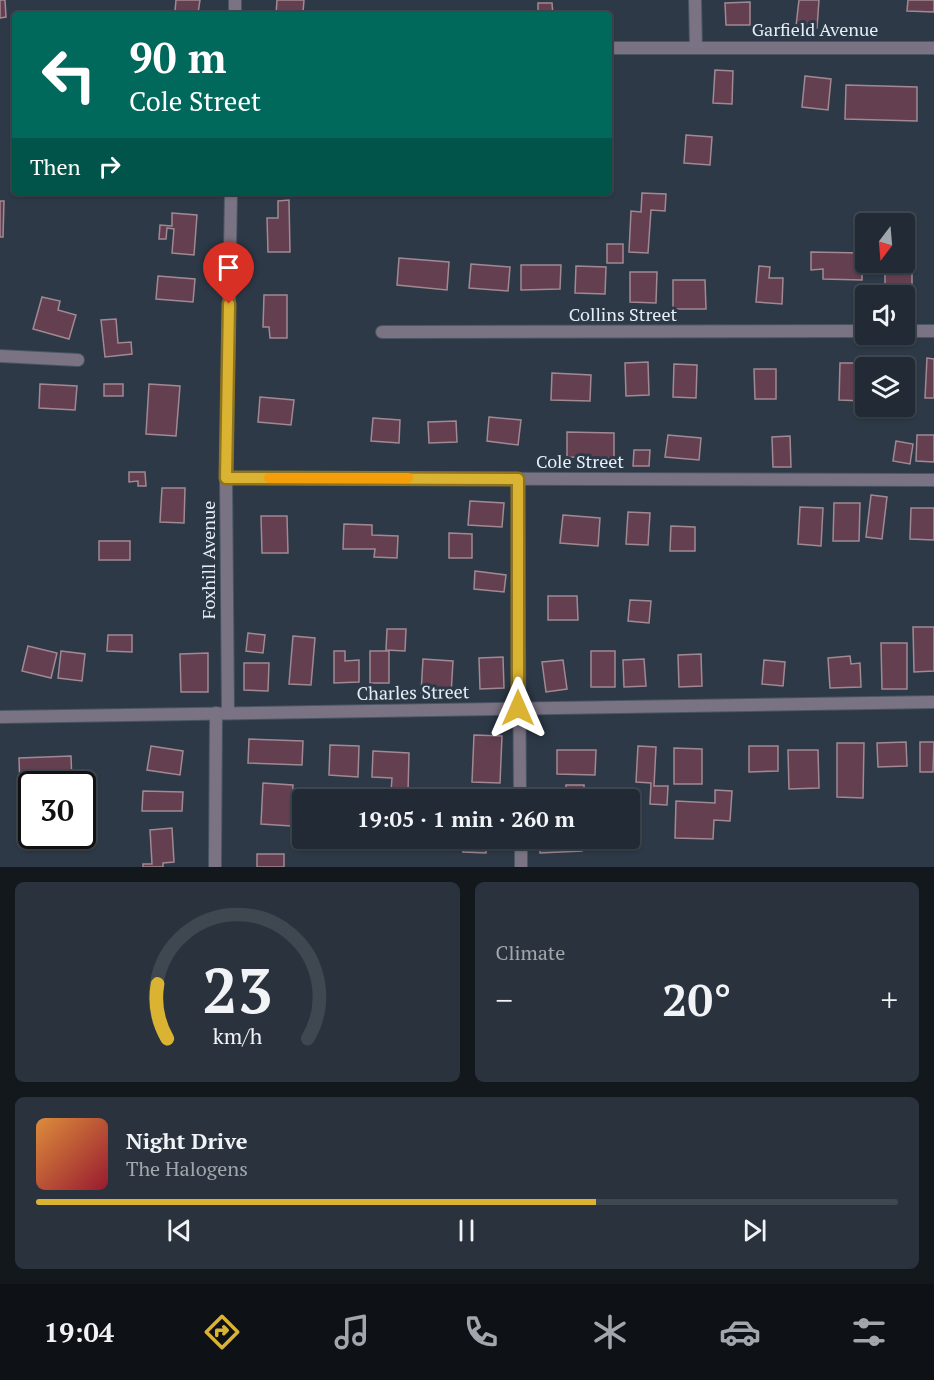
<!DOCTYPE html>
<html lang="en">
<head>
<meta charset="utf-8">
<style>
	:root { --surface:#222b35; --page:#2a333d; --text:#f1f3f6; --muted:#a2a7ad; --line:#3f4750; --accent:#dbb333 }
	body { margin:0; font-family:"PT Serif",serif; background:var(--page); color:var(--text); height:100vh; display:flex; flex-direction:column; font-size:22px; white-space:nowrap }
	* { box-sizing:border-box; margin:0 }
	p { font-size:20px; color:var(--muted) }
	.icon { flex:none; width:33px; height:33px; fill:none; stroke:currentColor; stroke-width:2; stroke-linecap:round; stroke-linejoin:round }
	.map { position:relative; height:867px; overflow:hidden }
	.details { display:flex; flex-direction:column; gap:15px; padding:15px; background:#13181d; flex:1 }
	.details>* { flex:none }
	.hud { position:absolute; left:12px; top:12px; width:600px; height:183px; border-radius:6px; box-shadow:0 2px 4px #0004,0 0 0 2px var(--line); background:#00695c; color:#fff; overflow:hidden }
	.needle { width:39px; rotate:196deg }
	.controls { position:absolute; left:855px; top:213px; display:grid; gap:12px }
	.controls a { display:grid; place-items:center; width:60px; height:60px; border-radius:6px; background:var(--surface); box-shadow:0 2px 4px #0004,0 0 0 2px var(--line); font-size:30px }
	.speed { position:absolute; left:18px; top:771px; display:flex; gap:12px; font-size:30px; font-weight:700; text-align:center }
	.speed>* { display:grid; place-content:center; width:78px; height:78px; border-radius:50%; background:var(--surface); box-shadow:0 2px 4px #0004,0 0 0 2px var(--line); line-height:1 }
	.speed .limit { border:3px solid #111; border-radius:9px; background:#fff; color:#111 }
	.pin { position:absolute; display:grid; place-items:center; width:51px; height:51px; color:#fff; margin:-62px -26px; border-radius:50% 50% 50% 0; rotate:-45deg; box-shadow:0 0 6px #0007 }
	.pin .icon { rotate:45deg }
	.me { position:absolute; width:66px; margin:-33px; rotate:0deg; stroke-linejoin:round; filter:drop-shadow(0 0 4px #0008) }
	.turn { display:flex; align-items:center; gap:21px; height:126px; padding:0 18px; font-size:27px }
	.turn .icon { width:78px; height:78px; stroke-width:2.5 }
	.turn b { display:block; font-size:42px; line-height:51px }
	.then { display:flex; align-items:center; height:57px; padding:0 18px; background:#0003; gap:12px; font-size:22px }
	.big { font-size:45px; font-weight:800; line-height:1.1 }
	.details .widget { flex:1; display:flex; flex-direction:column; justify-content:center; gap:9px; min-width:0; padding:0 21px; border-radius:9px; background:var(--page) }
	.details .dial { align-items:center; gap:0 }
	.dial svg { height:156px; overflow:visible; fill:none; stroke:var(--line); stroke-width:7; stroke-linecap:round; text-anchor:middle }
	.dial text { fill:var(--text); stroke:none }
	.song { display:flex; align-items:center; gap:18px }
	.cover { width:72px; height:72px; border-radius:9px; background:linear-gradient(135deg,hsl(30 70% 55%),hsl(350 70% 35%)) }
	.played { height:6px; border-radius:3px; background:linear-gradient(90deg,var(--accent) 65%,var(--line) 65%) }
	.keys { display:flex; justify-content:space-around; direction:ltr }
	.heat { display:flex; justify-content:space-between; align-items:center; font-size:33px; direction:ltr }
	.details .tiles { flex:1; display:grid; gap:15px; grid-template-columns:1fr 1fr }
	.widget:last-child { grid-column:span 2 }
	.trip { position:absolute; left:292px; top:789px; width:348px; height:60px; border-radius:6px; background:var(--surface); box-shadow:0 2px 4px #0004,0 0 0 2px var(--line); font-weight:800; line-height:60px; text-align:center }
	.menu { display:flex; height:96px; justify-content:space-around; align-items:center; background:#0e1115; color:var(--muted) }
	.menu .icon { width:42px; height:42px }
	.menu .current { color:var(--accent) }
	.menu b { font-size:27px; color:var(--text) }
	.map>svg:first-child { display:block }
	.building { fill:#643f50; stroke:#a08992; stroke-width:1.5 }
	.lines { fill:none; stroke-linecap:round; stroke-linejoin:round }
	.minor-casing { stroke:#4a5663; stroke-width:14 }
	.minor { stroke:#7a7383; stroke-width:12 }
	.route-casing { stroke:#8e7421; stroke-width:15 }
	.route { stroke:#dbb333; stroke-width:10 }
	.slow { stroke:#f59e0b; stroke-width:10 }
	.labels { text-anchor:middle; dominant-baseline:central; stroke-width:6; stroke-linejoin:round; paint-order:stroke }
	.street-label { font-size:18px; fill:#e5edf6; stroke:#2d3947 }
</style>
</head>
<body>
<div class="map">
<svg width="934" height="867" viewBox="0 0 934 867">
	<rect width="100%" height="100%" fill="#2d3947"/>
	<g class="building">
		<polygon points="0,0 5,0 6,17 0,18"/>
		<polygon points="176,0 200,0 198,13 175,11"/>
		<polygon points="277,0 304,0 303,12 297,12 297,15 276,15"/>
		<polygon points="799,0 819,0 817,28 796,26"/>
		<polygon points="908,0 934,0 934,12 907,11"/>
		<polygon points="750,2 750,25 726,25 725,3"/>
		<polygon points="538,3 552,3 553,15 538,15"/>
		<polygon points="715,70 733,71 732,104 713,103"/>
		<polygon points="805,76 831,79 828,110 802,107"/>
		<polygon points="846,85 917,87 917,121 845,119"/>
		<polygon points="686,135 712,137 710,165 684,163"/>
		<polygon points="642,193 666,194 665,211 651,210 648,253 629,252 631,211 641,212"/>
		<polygon points="289,200 290,252 268,252 267,218 278,218 278,201"/>
		<polygon points="0,201 4,201 3,237 0,237"/>
		<polygon points="172,213 197,215 194,255 172,253 174,229 167,228 166,239 159,239 160,225 172,226"/>
		<rect x="607" y="244" width="16" height="19"/>
		<polygon points="811,252 862,253 862,280 823,279 823,269 811,270"/>
		<polygon points="399,258 449,262 447,290 397,285"/>
		<polygon points="904,259 912,259 912,303 904,303 904,296 885,296 885,262 904,262"/>
		<polygon points="471,264 510,267 508,291 469,288"/>
		<polygon points="521,265 561,265 560,289 521,290"/>
		<polygon points="576,266 606,267 605,294 575,293"/>
		<polygon points="759,266 770,267 769,278 783,278 782,304 756,302"/>
		<polygon points="630,272 657,272 656,303 630,302"/>
		<polygon points="158,276 195,279 193,302 156,299"/>
		<polygon points="673,280 705,280 706,309 673,309"/>
		<polygon points="264,295 287,295 287,338 270,338 269,327 263,327"/>
		<polygon points="42,297 60,301 58,310 76,315 69,339 33,329"/>
		<polygon points="116,319 118,343 131,342 132,354 105,357 101,320"/>
		<polygon points="927,358 934,359 934,398 925,398"/>
		<polygon points="648,362 649,395 626,396 625,363"/>
		<polygon points="840,363 865,363 864,401 839,400"/>
		<polygon points="674,364 697,365 696,398 673,397"/>
		<polygon points="754,369 776,369 776,399 755,399"/>
		<polygon points="552,373 591,375 590,401 551,400"/>
		<polygon points="40,384 77,386 75,410 39,408"/>
		<rect x="104" y="384" width="19" height="12"/>
		<polygon points="149,384 180,386 176,436 146,434"/>
		<polygon points="260,397 294,400 291,425 258,422"/>
		<polygon points="489,417 521,420 518,445 487,441"/>
		<polygon points="373,418 400,420 399,443 371,441"/>
		<polygon points="456,421 457,442 429,443 428,422"/>
		<polygon points="567,432 614,433 614,458 567,457"/>
		<polygon points="668,435 701,438 699,460 665,457"/>
		<polygon points="917,435 934,435 934,462 916,461"/>
		<polygon points="790,436 791,467 773,467 772,437"/>
		<polygon points="896,441 913,444 910,464 893,461"/>
		<polygon points="634,450 650,450 649,466 633,466"/>
		<polygon points="129,472 145,472 146,486 138,486 138,481 129,482"/>
		<polygon points="162,488 185,488 184,523 160,522"/>
		<polygon points="871,495 887,497 882,539 866,537"/>
		<polygon points="470,501 504,503 502,527 468,525"/>
		<polygon points="834,503 860,503 859,541 833,541"/>
		<polygon points="800,507 823,508 821,546 798,544"/>
		<polygon points="911,508 934,508 934,540 910,539"/>
		<polygon points="628,512 650,513 648,545 626,544"/>
		<polygon points="563,515 600,518 598,546 560,543"/>
		<polygon points="261,516 287,516 288,553 262,553"/>
		<polygon points="344,524 372,525 372,535 398,536 397,558 374,557 375,549 343,549"/>
		<polygon points="671,526 695,527 695,551 670,551"/>
		<polygon points="449,533 472,534 472,558 449,558"/>
		<rect x="99" y="541" width="31" height="19"/>
		<polygon points="475,571 506,575 504,592 474,589"/>
		<polygon points="548,596 577,596 578,620 548,620"/>
		<polygon points="630,600 651,601 649,623 628,621"/>
		<polygon points="913,627 934,627 934,671 914,672"/>
		<polygon points="387,629 406,629 405,651 386,650"/>
		<polygon points="248,633 265,635 263,653 246,651"/>
		<polygon points="108,635 132,635 132,652 107,651"/>
		<polygon points="293,636 315,638 311,685 289,684"/>
		<polygon points="881,643 907,643 907,689 882,689"/>
		<polygon points="28,646 57,653 51,678 22,671"/>
		<polygon points="61,651 85,654 82,681 58,678"/>
		<polygon points="334,651 345,651 345,661 359,660 359,682 334,683"/>
		<rect x="370" y="651" width="19" height="32"/>
		<rect x="591" y="651" width="24" height="36"/>
		<polygon points="208,653 208,692 181,692 180,654"/>
		<polygon points="701,654 702,686 679,687 678,655"/>
		<polygon points="850,656 851,664 860,663 861,687 830,688 828,658"/>
		<polygon points="503,657 504,688 480,689 479,658"/>
		<polygon points="423,659 453,661 451,694 421,693"/>
		<polygon points="644,659 646,686 624,687 623,660"/>
		<polygon points="563,660 567,689 546,692 542,662"/>
		<polygon points="764,660 785,662 783,686 762,684"/>
		<polygon points="244,663 269,663 268,691 244,690"/>
		<polygon points="474,735 502,736 500,783 472,782"/>
		<polygon points="249,739 303,741 302,765 248,763"/>
		<polygon points="906,742 907,766 878,767 877,743"/>
		<polygon points="920,742 934,742 933,772 920,772"/>
		<polygon points="837,743 864,743 863,798 837,797"/>
		<polygon points="330,745 359,746 358,777 329,775"/>
		<polygon points="151,746 183,751 180,775 147,770"/>
		<polygon points="638,746 656,747 654,786 668,786 667,805 650,804 651,783 636,782"/>
		<polygon points="749,746 778,746 778,771 749,772"/>
		<polygon points="674,748 702,749 702,784 674,784"/>
		<polygon points="557,750 596,750 595,775 557,774"/>
		<polygon points="788,750 818,750 819,788 789,789"/>
		<polygon points="373,751 409,753 408,792 391,791 392,778 372,777"/>
		<polygon points="71,756 72,784 32,784 32,788 20,788 19,758"/>
		<polygon points="263,783 293,785 291,826 261,824"/>
		<rect x="566" y="785" width="18" height="15"/>
		<polygon points="715,790 732,791 730,821 714,820 713,839 675,838 676,801 715,803"/>
		<polygon points="143,791 183,792 182,811 142,811"/>
		<polygon points="172,828 174,862 163,863 163,867 143,867 143,864 152,864 150,830"/>
		<polygon points="464,838 487,838 486,853 463,852"/>
		<polygon points="540,838 582,838 582,851 540,853"/>
		<rect x="257" y="854" width="27" height="13"/>
	</g>
	<g class="lines">
		<defs>
			<g id="minor">
				<polyline points="695,0 696,47"/>
				<polyline points="235,15 235,0"/>
				<polyline points="609,48 934,48"/>
				<polyline points="904,331 934,331"/>
				<polyline points="382,332 866,331"/>
				<polyline points="0,356 78,360"/>
				<polyline points="226,478 934,480"/>
				<polyline points="518,479 520,800"/>
				<polyline points="228,713 226,478 231,192"/>
				<polyline points="0,717 934,702"/>
				<polyline points="521,838 521,867"/>
				<polyline points="215,867 216,713"/>
			</g>
		</defs>
		<use href="#minor" class="minor-casing"/>
		<use href="#minor" class="minor"/>
	</g>
	<g class="lines">
		<defs>
			<polyline id="route" points="229,304 226,478 518,479 518,708"/>
		</defs>
		<use href="#route" class="route-casing"/>
		<use href="#route" class="route"/>
		<polyline class="slow" points="269,478 408,478"/>
	</g>
	<g class="labels">
		<g class="street-label">
			<text x="815" y="29">Garfield Avenue</text>
			<text x="623" y="314">Collins Street</text>
			<text x="580" y="461">Cole Street</text>
			<text transform="translate(208 560) rotate(-90)">Foxhill Avenue</text>
			<text transform="translate(413 692) rotate(-1)">Charles Street</text>
		</g>
	</g>
</svg>
<div class="controls">
<a><svg class="needle" viewBox="-14 -14 28 28"><path d="M0-13l5 13h-10z" fill="#e53935"/><path d="M0 13l5-13h-10z" fill="#a2a7ad"/></svg></a>
<a><svg class="icon" aria-label="sound" viewBox="0 0 24 24"><path d="M4 9h4l5-4v14l-5-4H4zM17 9q2 3 0 6"/></svg></a>
<a><svg class="icon" aria-label="layers" viewBox="0 0 24 24"><path d="M12 4l9 5-9 5-9-5zM3 14l9 5 9-5"/></svg></a>
</div>
<div class="speed"><div class="limit">30</div></div>
<div class="pin" style="left:229px;top:304px;background:#d93025"><svg class="icon" aria-label="arrive" viewBox="0 0 24 24"><path d="M6 21V4h12l-3 4 3 4H6"/></svg></div>
<svg class="me" style="left:518px;top:708px" viewBox="-20 -20 40 40"><path d="M0-17L14 15 0 8-14 15z" fill="#dbb333" stroke="#fff" stroke-width="4"/></svg>
<div class="trip">19:05 · 1 min · 260 m</div>
<div class="hud">
<div class="turn"><svg class="icon" aria-label="left" viewBox="0 0 24 24"><path d="M17 20v-9H6M10 6l-5 5 5 5"/></svg><div><b>90 m</b>Cole Street</div></div>
<div class="then">Then<svg class="icon" aria-label="right" viewBox="0 0 24 24"><path d="M7 20v-9h11M14 6l5 5-5 5"/></svg></div>
</div>
</div>
<section class="details">
<div class="tiles">
<div class="widget dial"><svg viewBox="0 0 100 80">
<path d="M14 69A42 42 0 1 1 86 69"/>
<path d="M14 69A42 42 0 0 1 9 41" stroke="#dbb333"/>
<text x="50" y="56" font-size="32" font-weight="700">23</text>
<text x="50" y="72" font-size="11">km/h</text>
</svg></div>
<div class="widget"><p>Climate</p>
<div class="heat"><a>−</a><b class="big">20°</b><a>+</a></div>
</div>
<div class="widget">
<div class="song"><i class="cover"></i><div><b>Night Drive</b><p>The Halogens</p></div></div>
<div class="played"></div>
<div class="keys"><svg class="icon" aria-label="previous" viewBox="0 0 24 24"><path d="M18 5L8 12l10 7zM5 5v14"/></svg><svg class="icon" aria-label="pause" viewBox="0 0 24 24"><path d="M8 5v14M16 5v14"/></svg><svg class="icon" aria-label="next" viewBox="0 0 24 24"><path d="M6 5l10 7-10 7zM19 5v14"/></svg></div>
</div>
</div>
</section>
<nav class="menu">
<b>19:04</b>
<svg class="icon current" aria-label="directions" viewBox="0 0 24 24"><path d="M12 3l9 9-9 9-9-9zM9 14v-3h6M13 9l2 2-2 2"/></svg>
<svg class="icon" aria-label="music" viewBox="0 0 24 24"><path d="M9 18V5l10-2v13"/><circle cx="6" cy="18" r="3"/><circle cx="16" cy="16" r="3"/></svg>
<svg class="icon" aria-label="phone" viewBox="0 0 24 24"><path d="M5 4h4l2 5-3 2q2 4 5 5l2-3 5 2v4C11 20 4 13 5 4z"/></svg>
<svg class="icon" aria-label="climate" viewBox="0 0 24 24"><path d="M12 3v18M4 7l16 10M4 17L20 7"/></svg>
<svg class="icon" aria-label="car" viewBox="0 0 24 24"><path d="M5 17H2v-5l4-1 3-4h7l3 4 3 1v5h-3M9 17h6M6 11h13"/><circle cx="7" cy="17" r="2"/><circle cx="17" cy="17" r="2"/></svg>
<svg class="icon" aria-label="filters" viewBox="0 0 24 24"><path d="M4 7h16M4 17h16"/><circle cx="9" cy="7" r="2"/><circle cx="15" cy="17" r="2"/></svg>
</nav>
</body>
</html>
